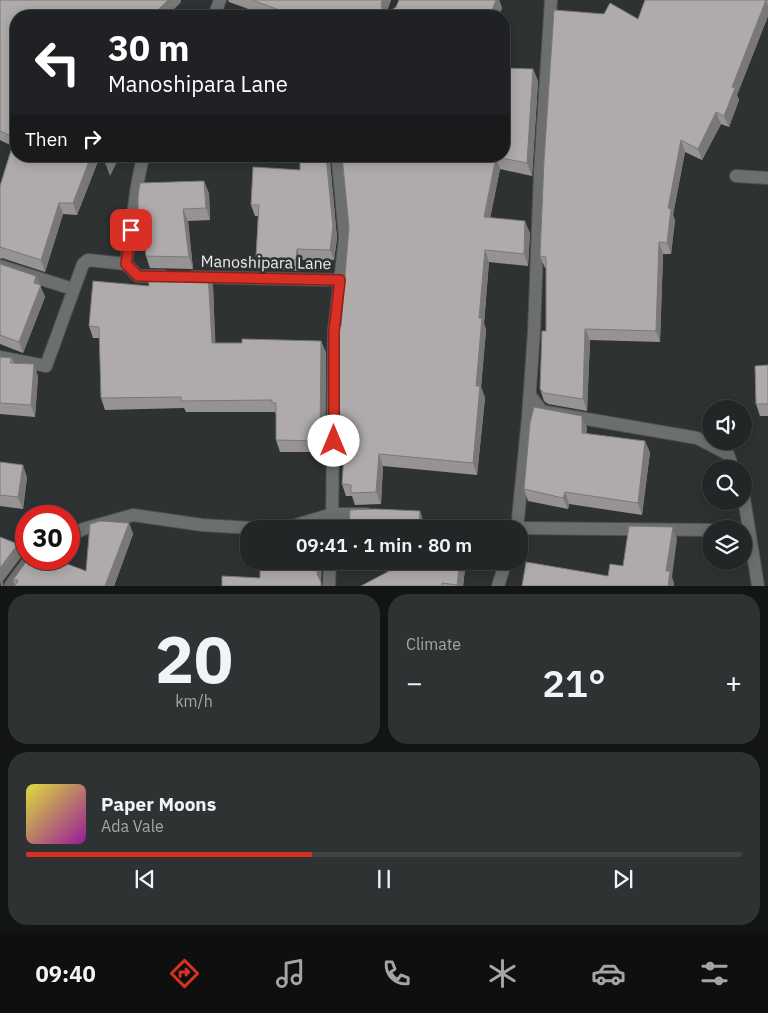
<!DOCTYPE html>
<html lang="en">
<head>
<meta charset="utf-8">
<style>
	:root { --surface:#232626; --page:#2f3232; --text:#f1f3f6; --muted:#a3a5a7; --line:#404343; --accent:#d93025 }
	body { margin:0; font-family:"IBM Plex Sans",sans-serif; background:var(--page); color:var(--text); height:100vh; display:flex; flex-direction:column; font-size:19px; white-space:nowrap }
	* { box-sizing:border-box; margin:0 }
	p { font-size:16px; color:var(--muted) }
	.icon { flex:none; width:28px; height:28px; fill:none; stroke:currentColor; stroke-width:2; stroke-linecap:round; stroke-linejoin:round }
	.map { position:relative; height:586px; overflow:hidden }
	.panel { display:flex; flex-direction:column; gap:8px; padding:8px; background:#131515; flex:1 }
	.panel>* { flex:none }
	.top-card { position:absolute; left:10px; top:10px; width:500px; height:152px; border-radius:20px; box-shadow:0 2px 12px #0003,0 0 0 1px var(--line); background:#202124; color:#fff; overflow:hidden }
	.controls { position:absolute; left:702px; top:400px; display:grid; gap:10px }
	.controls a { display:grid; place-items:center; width:50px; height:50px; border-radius:50%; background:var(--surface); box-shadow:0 2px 12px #0003,0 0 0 1px var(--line); font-size:25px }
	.speed { position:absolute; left:15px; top:505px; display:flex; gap:10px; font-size:25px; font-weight:700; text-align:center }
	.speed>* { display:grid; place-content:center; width:65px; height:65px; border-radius:50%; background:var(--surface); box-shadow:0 2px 12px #0003,0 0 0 1px var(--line); line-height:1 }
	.speed .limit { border:8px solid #d22; background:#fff; color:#111 }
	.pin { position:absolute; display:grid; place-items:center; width:42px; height:42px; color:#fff; margin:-21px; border-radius:10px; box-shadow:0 2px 8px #0006 }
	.me { position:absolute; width:55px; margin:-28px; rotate:0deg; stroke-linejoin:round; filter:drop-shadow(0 0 4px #0008) }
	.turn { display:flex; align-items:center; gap:18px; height:105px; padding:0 15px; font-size:22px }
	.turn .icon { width:65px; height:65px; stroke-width:2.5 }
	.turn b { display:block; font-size:35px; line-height:42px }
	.then { display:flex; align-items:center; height:48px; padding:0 15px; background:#0003; gap:10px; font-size:19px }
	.big { font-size:38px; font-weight:600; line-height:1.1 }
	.panel .tile { flex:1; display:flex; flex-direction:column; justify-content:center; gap:8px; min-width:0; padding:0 18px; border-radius:20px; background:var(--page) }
	.panel .dial { align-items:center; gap:0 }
	.dial b { font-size:65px; line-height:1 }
	.song { display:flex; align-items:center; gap:15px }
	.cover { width:60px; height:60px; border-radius:8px; background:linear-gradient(135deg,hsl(60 70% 55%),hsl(300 70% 35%)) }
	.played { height:5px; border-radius:2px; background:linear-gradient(90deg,var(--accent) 40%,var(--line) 40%) }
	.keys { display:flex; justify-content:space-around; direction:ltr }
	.heat { display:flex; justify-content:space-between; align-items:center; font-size:28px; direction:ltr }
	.panel .tiles { flex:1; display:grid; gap:8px; grid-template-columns:1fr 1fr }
	.tile:last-child { grid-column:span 2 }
	.trip { position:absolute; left:240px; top:520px; width:288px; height:50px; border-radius:20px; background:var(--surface); box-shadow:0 2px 12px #0003,0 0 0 1px var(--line); font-weight:600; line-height:50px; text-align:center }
	.tabs { display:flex; height:80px; justify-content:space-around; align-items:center; background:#0e0f0f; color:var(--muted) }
	.tabs .icon { width:35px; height:35px }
	.tabs .active { color:var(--accent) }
	.tabs b { font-size:22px; color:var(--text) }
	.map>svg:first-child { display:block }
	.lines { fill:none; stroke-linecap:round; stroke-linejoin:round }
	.street-casing { stroke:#4d5051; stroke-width:14 }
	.street { stroke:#6d6e6f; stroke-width:12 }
	.wall { fill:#969392 }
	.shaded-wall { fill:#7a7877 }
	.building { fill:#aeabaa; stroke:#7a7877 }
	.route-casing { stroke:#8d1f18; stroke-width:12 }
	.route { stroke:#d93025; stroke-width:9 }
	.labels { text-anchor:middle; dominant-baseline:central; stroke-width:5; stroke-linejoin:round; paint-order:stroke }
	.street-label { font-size:16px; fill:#ebeced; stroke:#2f3233 }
</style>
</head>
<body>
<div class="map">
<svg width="768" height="586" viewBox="0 0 768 586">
	<rect width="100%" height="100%" fill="#2f3233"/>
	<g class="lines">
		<defs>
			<g id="street">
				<polyline points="214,16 220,0"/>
				<polyline points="736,176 768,178"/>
				<polyline points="126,264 138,276 163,276"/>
				<polyline points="126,264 137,186 143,156"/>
				<polyline points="0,266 73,289"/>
				<polyline points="193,277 340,280"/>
				<polyline points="0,357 46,366 83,264 88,260 126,264"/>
				<polyline points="530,395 541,410 546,412 697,438 728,454 733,469"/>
				<polyline points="744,498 758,586"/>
				<polyline points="517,528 711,530"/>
				<polyline points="282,529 333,514 367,514"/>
				<polyline points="332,529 334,331 345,238 338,162 340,156"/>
				<polyline points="517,529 528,417 534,332 540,172 551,0"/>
				<polyline points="69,537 83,529 133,515 202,525 269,529"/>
				<polyline points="10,586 30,559"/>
				<polyline points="329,586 330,561"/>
				<polyline points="498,586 506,561"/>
			</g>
		</defs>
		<use href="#street" class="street-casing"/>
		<use href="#street" class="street"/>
	</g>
	<g class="wall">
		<polygon points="0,0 181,0 181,2 16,156 100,156 77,215 63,214 45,272 2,258 0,259 0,186 12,146 0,140"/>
		<polygon points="228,0 391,0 387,11 389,12 499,0 502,8 499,16 268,16 229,2"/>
		<polygon points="768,0 768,16 737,95 739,100 729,127 721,124 702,160 685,152 673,215 675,220 671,254 663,254 660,342 590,340 587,411 548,404 544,401 540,389 546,331 546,268 545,268 540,256 638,19"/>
		<polygon points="533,69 538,81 532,176 500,169 490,218 530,233 528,266 489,262 484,323 486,330 481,387 485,398 477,475 383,466 381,504 355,505 352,496 346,496 342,484 344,453 341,453 337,441 341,326 349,227"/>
		<polygon points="330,162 337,238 334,260 300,260 300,271 260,268 256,257 258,216 255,216 251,205 300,170"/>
		<polygon points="209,193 210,220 188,221 193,269 150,268 146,256 142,219 138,210"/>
		<polygon points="0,264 36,276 45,297 23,353 0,344"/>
		<polygon points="208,274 213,286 215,343 242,343 321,341 326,353 325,452 280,452 276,440 276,415 275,412 186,412 184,408 105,410 101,398 100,338 93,338 89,326 149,286"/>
		<polygon points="0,357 12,358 14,363 38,376 35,417 0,414"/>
		<polygon points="768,365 768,416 760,416 756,404"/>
		<polygon points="587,427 586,433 650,452 642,515 569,504 568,509 528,501 524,489"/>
		<polygon points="0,462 27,477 23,509 0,506"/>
		<polygon points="129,523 133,534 114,586 15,586 13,580 86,571"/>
		<polygon points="408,561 466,561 463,586 361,586"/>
	</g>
	<g class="shaded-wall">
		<polygon points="168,0 181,0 181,2 167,16 152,16"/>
		<polygon points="382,0 391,0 385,16 381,4"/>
		<polygon points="495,0 499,0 502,8 499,16 490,16"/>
		<polygon points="766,0 768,6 768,16 737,95 739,100 729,127 724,116 732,87"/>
		<polygon points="533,69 538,81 532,176 527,163"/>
		<polygon points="716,112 721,124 702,160 698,149"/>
		<polygon points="681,140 685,152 673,215 675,220 671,254 667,243 668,208"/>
		<polygon points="91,156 100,156 77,215 73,203"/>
		<polygon points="110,156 120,156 110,176 106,165"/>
		<polygon points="326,156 332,156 330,162 337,238 334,260 330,250"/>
		<polygon points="496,157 500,169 488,229 484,217"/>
		<polygon points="204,181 209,193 210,220 206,208"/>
		<polygon points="59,203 63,214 45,272 41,260"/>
		<polygon points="183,209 188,221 193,269 189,257"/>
		<polygon points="525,221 530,233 528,266 524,254"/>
		<polygon points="659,242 663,254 660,342 656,331"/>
		<polygon points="297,249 300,260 300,271 296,260"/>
		<polygon points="485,250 489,262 484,323 486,330 481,387 485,398 477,475 473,463 479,318"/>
		<polygon points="208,274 213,286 216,355 212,343"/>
		<polygon points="36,276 45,297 23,353 19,342"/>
		<polygon points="585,329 590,340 587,411 583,399"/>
		<polygon points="321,341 326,353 325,452 320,441"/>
		<polygon points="34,364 38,376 35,417 31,405"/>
		<polygon points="582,416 587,427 586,444 582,433"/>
		<polygon points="645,441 650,452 642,515 638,503"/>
		<polygon points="379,454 383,466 381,504 376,492"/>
		<polygon points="23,465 27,477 23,509 18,497"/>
		<polygon points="565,492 569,504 568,509 563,498"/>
		<polygon points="420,511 424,523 424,529 419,529"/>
		<polygon points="129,523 133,534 114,586 105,586"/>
		<polygon points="673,527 677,539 672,577 674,583 674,586 668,586 666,571"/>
		<polygon points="18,544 22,556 3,581 3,586 1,586 0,581 0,568"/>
		<polygon points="317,561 322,561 321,582 322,586 321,586 317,574"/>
		<polygon points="460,561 466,561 463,586 457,586"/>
	</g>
	<g class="building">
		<polygon points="0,0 168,0 152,16 16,16 16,156 91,156 73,203 59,203 41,260 0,247 0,186 15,138 0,131"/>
		<polygon points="252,0 382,0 381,4 382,9 389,12 396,7 399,0 496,0 490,16 289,16 290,14"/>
		<polygon points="645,0 766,0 732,87 735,88 724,116 716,112 698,149 681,140 668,208 671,209 667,243 659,242 656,331 585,329 583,399 544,393 540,389 542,331 546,331 546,257 540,256 544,161 554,10 604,14 610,3 638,19"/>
		<polygon points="504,68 533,69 527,163 496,157 484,217 525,221 524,254 485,250 479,318 482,318 476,386 480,386 473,463 379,454 376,492 351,493 351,485 342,484 345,441 337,441 338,340 339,326 341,326 349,227 342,156 504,156"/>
		<polygon points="106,156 110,156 106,165"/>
		<polygon points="300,156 326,156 333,227 330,250 297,249 296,260 256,257 259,205 251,205 253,167 300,170"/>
		<polygon points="204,181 206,208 183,209 189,257 146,256 141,210 138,210 138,196 140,183"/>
		<polygon points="0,264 36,276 34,283 41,285 19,342 0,335"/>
		<polygon points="148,273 208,274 212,343 242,343 242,339 321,341 320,441 276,440 276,403 272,403 272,400 181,401 181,397 101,398 99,327 89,326 93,281 149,286"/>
		<polygon points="0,357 12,358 10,363 34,364 31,405 0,403"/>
		<polygon points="768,365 768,404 756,404 755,366"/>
		<polygon points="534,407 582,416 582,433 645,441 638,503 565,492 563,498 524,489 530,423"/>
		<polygon points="0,462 23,465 18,497 0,495"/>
		<polygon points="375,509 420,511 419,529 349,529 350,510"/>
		<polygon points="100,521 129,523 105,586 15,586 18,580 13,580 28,559 54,559 86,571 90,524"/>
		<polygon points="629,526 673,527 666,571 670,571 668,586 522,586 526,562 608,576 610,564 623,566"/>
		<polygon points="0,537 18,544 0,568"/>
		<polygon points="260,561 317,561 317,574 321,582 321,586 222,586 222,576 260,578"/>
		<polygon points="408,561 460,561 457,585 442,583 442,586 361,586"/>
	</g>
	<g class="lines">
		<defs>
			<polyline id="route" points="131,230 126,264 138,276 340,280 334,331 334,441"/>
		</defs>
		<use href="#route" class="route-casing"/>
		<use href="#route" class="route"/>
	</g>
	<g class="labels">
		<g class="street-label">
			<text transform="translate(266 262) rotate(1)">Manoshipara Lane</text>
		</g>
	</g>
</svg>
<div class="controls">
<a><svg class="icon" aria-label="sound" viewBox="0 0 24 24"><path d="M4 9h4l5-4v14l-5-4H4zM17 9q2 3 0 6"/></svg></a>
<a><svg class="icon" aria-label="search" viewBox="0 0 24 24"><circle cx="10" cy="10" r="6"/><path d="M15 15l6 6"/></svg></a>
<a><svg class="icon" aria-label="layers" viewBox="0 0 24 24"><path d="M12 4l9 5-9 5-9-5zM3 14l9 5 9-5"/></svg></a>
</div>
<div class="speed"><div class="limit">30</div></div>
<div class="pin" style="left:131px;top:230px;background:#d93025"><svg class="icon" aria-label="arrive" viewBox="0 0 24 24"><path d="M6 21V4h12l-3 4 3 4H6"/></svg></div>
<svg class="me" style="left:334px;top:441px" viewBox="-20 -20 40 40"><circle r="19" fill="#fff"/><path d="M0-13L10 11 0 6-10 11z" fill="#d93025"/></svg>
<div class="trip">09:41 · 1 min · 80 m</div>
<div class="top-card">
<div class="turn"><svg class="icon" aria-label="left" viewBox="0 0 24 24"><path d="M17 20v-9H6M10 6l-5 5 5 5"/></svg><div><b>30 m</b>Manoshipara Lane</div></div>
<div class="then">Then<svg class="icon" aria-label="right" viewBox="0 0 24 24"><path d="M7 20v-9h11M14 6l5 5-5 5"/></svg></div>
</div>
</div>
<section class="panel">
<div class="tiles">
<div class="tile dial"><b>20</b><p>km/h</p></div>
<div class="tile"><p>Climate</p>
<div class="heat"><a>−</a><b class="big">21°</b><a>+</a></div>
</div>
<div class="tile">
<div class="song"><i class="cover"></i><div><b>Paper Moons</b><p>Ada Vale</p></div></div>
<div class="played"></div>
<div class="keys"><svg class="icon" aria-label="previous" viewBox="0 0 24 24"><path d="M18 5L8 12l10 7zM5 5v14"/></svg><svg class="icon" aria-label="pause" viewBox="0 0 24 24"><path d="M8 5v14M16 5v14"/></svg><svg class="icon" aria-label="next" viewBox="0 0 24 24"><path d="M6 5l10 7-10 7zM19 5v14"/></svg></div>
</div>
</div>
</section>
<nav class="tabs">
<b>09:40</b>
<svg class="icon active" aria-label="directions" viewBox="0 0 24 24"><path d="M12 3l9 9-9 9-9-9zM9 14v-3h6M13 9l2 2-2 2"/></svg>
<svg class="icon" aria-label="music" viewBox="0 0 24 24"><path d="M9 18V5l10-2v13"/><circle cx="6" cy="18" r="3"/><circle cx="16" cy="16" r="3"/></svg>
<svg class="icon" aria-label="phone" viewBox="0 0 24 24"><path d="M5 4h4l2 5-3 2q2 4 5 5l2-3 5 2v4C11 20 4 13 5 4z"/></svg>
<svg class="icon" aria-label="climate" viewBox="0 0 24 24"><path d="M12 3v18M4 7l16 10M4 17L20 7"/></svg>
<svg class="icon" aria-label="car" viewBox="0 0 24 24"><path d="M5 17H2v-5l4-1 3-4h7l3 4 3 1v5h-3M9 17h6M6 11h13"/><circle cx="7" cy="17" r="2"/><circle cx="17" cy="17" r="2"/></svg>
<svg class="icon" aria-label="filters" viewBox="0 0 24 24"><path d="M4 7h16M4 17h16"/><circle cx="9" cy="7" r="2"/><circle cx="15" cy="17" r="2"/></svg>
</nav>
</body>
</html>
